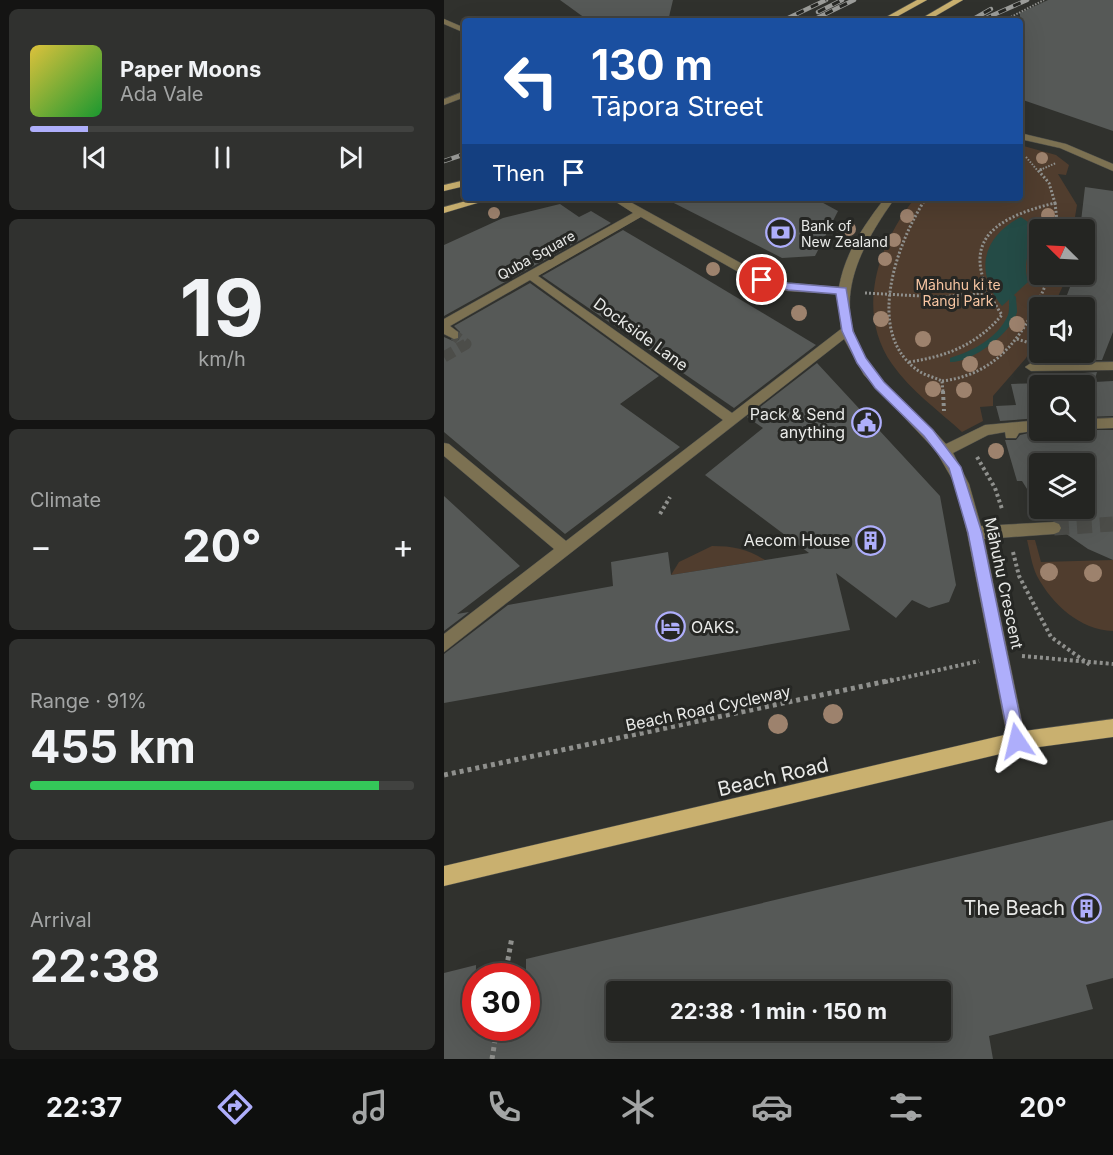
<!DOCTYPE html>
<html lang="en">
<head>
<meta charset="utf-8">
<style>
	:root { --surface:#242522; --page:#30312f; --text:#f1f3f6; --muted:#a3a5a5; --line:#414240; --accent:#aeaefb }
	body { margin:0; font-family:Inter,sans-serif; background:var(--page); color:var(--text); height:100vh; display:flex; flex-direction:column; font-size:22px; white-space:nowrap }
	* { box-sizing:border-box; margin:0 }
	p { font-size:20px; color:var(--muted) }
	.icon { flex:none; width:33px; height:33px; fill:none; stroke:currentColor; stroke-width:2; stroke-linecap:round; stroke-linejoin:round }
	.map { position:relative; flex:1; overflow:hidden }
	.panel { display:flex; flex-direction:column; gap:9px; padding:9px; background:#141413; width:444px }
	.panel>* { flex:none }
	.top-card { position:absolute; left:18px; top:18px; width:561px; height:183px; border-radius:6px; box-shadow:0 6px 24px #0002,0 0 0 2px var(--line); background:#1a4fa0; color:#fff; overflow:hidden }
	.needle { width:39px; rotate:294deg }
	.controls { position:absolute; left:585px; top:219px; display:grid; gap:12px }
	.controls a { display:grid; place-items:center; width:66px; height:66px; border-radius:6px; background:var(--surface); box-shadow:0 6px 24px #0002,0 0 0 2px var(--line); font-size:30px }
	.speed { position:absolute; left:18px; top:963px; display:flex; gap:12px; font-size:30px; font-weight:700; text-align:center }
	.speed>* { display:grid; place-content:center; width:78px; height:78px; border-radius:50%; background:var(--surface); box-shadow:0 6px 24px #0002,0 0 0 2px var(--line); line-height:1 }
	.speed .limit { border:9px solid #d22; background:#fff; color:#111 }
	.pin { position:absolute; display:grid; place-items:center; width:51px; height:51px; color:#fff; margin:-26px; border:3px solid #fff; border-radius:50%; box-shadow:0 2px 6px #0007 }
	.me { position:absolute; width:66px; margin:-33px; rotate:350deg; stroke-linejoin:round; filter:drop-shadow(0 0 4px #0008) }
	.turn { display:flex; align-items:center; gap:21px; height:126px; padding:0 30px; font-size:27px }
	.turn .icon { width:78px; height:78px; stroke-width:2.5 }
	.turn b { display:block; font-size:42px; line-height:51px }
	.then { display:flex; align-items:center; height:57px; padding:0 30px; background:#0003; gap:12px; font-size:22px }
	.big { font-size:45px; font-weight:700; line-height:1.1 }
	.panel .widget { flex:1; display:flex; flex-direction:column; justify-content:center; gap:9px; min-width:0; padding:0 21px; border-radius:9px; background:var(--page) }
	.panel .dial { align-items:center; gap:0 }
	.dial b { font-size:78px; line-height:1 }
	.song { display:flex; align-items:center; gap:18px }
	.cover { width:72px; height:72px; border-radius:9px; background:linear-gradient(135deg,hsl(50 70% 55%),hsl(130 70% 35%)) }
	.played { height:6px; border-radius:3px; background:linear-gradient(90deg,var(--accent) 15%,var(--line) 15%) }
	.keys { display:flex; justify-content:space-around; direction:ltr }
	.heat { display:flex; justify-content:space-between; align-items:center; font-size:33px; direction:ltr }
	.charge { height:9px; border-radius:4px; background:linear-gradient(90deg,#34c759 91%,var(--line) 0) }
	.trip { position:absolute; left:162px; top:981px; width:345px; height:60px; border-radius:6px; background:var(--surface); box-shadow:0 6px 24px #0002,0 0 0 2px var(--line); font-weight:700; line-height:60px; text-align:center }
	.tabs { display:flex; height:96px; justify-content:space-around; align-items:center; background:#0e0f0e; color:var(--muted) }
	.tabs .icon { width:42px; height:42px }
	.tabs .on { color:var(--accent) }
	.tabs b { font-size:27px; color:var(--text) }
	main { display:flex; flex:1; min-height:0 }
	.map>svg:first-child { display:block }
	.green { fill:#503d2e }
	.water { fill:#244b46 }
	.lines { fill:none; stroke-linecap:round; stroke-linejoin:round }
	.stream { fill:#244b46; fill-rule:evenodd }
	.building { fill:#565957; fill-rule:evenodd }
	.minor-tunnel-far1 { stroke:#4c4d49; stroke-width:11; stroke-dasharray:11 6; stroke-linecap:butt }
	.minor-tunnel { stroke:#4c4d49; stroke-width:15; stroke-dasharray:15 8; stroke-linecap:butt }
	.minor-casing { stroke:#4e4f4b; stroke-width:1 }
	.major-casing { stroke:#4e4f4b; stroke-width:1 }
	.path-far3 { stroke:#8f908d; stroke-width:2; stroke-dasharray:1.5 1.5; stroke-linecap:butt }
	.path-far2 { stroke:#8f908d; stroke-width:3; stroke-dasharray:2 2; stroke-linecap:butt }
	.path-far1 { stroke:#8f908d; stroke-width:4; stroke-dasharray:3 3; stroke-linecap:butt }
	.path { stroke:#8f908d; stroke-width:5; stroke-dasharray:4 4; stroke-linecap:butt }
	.minor { fill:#7c7152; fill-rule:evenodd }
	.major { fill:#c9b06f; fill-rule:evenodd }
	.rail-casing { stroke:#9b9c99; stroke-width:4.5 }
	.rail { stroke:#262724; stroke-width:3; stroke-dasharray:8; stroke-linecap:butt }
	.tree { fill:#9d826d }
	.route { fill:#aeaefb; stroke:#7171a3; stroke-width:1.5 }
	.labels { text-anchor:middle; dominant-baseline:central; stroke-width:6; stroke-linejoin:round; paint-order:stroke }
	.far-poi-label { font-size:14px; fill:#e9eae8; stroke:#262724; text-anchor:start }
	.far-street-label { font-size:14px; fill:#e9eae8; stroke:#262724 }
	.far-park-label { font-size:14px; fill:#f7c5a2; stroke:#262724 }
	.street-label { font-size:16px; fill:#e9eae8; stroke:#262724 }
	.poi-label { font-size:16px; fill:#e9eae8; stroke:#262724; text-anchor:end }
	.near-street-label { font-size:20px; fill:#e9eae8; stroke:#262724 }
	.near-poi-label { font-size:20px; fill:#e9eae8; stroke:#262724; text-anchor:end }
</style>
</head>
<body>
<main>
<section class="panel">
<div class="widget">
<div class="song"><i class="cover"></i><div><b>Paper Moons</b><p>Ada Vale</p></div></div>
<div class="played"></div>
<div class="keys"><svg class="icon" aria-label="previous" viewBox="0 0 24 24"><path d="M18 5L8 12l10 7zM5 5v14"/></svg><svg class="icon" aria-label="pause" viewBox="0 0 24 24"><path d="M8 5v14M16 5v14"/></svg><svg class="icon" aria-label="next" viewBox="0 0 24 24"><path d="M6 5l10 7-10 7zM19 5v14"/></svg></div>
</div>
<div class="widget dial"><b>19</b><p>km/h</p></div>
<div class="widget"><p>Climate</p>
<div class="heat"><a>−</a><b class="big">20°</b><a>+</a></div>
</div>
<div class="widget"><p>Range · 91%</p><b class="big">455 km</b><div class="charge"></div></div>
<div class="widget"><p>Arrival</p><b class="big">22:38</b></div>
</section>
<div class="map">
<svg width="669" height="1059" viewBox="0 0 669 1059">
	<rect width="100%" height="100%" fill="#30312d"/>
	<g class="green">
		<path d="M 576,145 L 612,155 L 625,165 L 622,175 L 614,174 L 633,205 L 629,229 L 596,230 L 596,274 L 624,275 L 609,307 L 596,308 L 595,336 L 582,358 L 549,396 L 549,406 L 536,407 L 539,421 L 518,432 C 495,411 466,390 448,364 C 411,311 434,244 471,198 L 576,198 Z"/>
		<path d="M 583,540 L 591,540 L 597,562 L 669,560 L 669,631 C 636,630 608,604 593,576 C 588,566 586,552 583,540 Z"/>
		<path d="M 268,546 C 289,546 303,549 321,560 L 227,575 L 235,562 Z"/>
	</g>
	<path class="water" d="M 577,217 L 595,230 L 595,241 C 581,251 580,266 584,282 L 558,306 C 530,272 538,237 577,217 Z"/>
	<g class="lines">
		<path class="stream" d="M 566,295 L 570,295 L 572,297 C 572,301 573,307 573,312 C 568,333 527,363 506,362 L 506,358 C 529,351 554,338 564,315 C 566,309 564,301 566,295 Z"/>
	</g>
	<g class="building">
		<polygon points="116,0 229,0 224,21 145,21"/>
		<polygon points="604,0 669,0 669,131 576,99 576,13"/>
		<polygon points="641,187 669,191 669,332 658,360 640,360 640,308 618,308 631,274 640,274 640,230 636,230"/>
		<polygon points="220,198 370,198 394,211 371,256 338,258"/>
		<polygon points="116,204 135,217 147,211 167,223 0,316 0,245 59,218"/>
		<polygon points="179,230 242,267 372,345 290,408 98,276"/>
		<polygon points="86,283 215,376 176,404 236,447 121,534 0,432 0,337 9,341 15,340 16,332 10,326"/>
		<polygon points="373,363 496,496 512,585 505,602 485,608 468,600 452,618 392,573 406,630 0,703 0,654 64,605 169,586 167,562 224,552 227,575 365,553 261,475 319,428 303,417"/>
		<polygon points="653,372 650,382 669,381 669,416 640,417 640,386 596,386 596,418 556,421 552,406 572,405 567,384 640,382 640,373"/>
		<path d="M 598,430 L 669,430 L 669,560 L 644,549 L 618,531 L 617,523 L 604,520 L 600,516 L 578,481 L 573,481 L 561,440 L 572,440 L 576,435 ZM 596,464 L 640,464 L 640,508 L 596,508 Z"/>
		<polygon points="0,496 76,566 13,614 25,612 0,631"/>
		<path d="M 669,820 L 669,978 L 642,985 L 649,1009 L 545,1036 L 549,1059 L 0,1059 L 0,973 L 32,965 L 31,1028 L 82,1028 L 82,959 ZM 172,992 L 496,992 L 496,1030 L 172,1030 Z"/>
	</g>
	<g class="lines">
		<polyline class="minor-tunnel-far1" points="0,357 22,344 10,335"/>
		<polyline class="minor-tunnel" points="610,528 669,524"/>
		<defs>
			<g id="minor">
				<polygon points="0,19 21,28 21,33 0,24"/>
				<polygon points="21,91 21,97 0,105 0,99"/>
				<polygon points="576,133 622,144 669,164 669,171 616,148 576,139"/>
				<path d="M 166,198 L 179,198 L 322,277 L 344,283 L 395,287 C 401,253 420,225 441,198 L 451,198 C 413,252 383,307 429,369 C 450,397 480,418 502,444 L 541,425 L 596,420 L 596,430 L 575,433 L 572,438 L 562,438 L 561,432 L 544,435 L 509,453 L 525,484 L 537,526 L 610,522 L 615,524 L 617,528 L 615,532 L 610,534 L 540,539 L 582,741 L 579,747 L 573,750 L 567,747 L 564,741 L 523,532 L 511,484 L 492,451 L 420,375 L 400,339 L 0,652 L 0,634 L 110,549 L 0,456 L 0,443 L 5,444 L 122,541 L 279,420 L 86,280 L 6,326 L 14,332 L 14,338 L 10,339 L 0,334 L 0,319 L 189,213 ZM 197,217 L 314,283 L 344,291 L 394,294 L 397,329 L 288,413 L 94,276 Z"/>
				<polygon points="669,362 669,370 587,371 581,367 587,363"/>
				<polygon points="669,418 669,428 640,429 640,419"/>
			</g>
			<g id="major">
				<polygon points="473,0 483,0 445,21 435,21"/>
				<polygon points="509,0 519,0 483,21 473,21"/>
				<polygon points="21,180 21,186 0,191 0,185"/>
				<polygon points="33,198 50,198 0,213 0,207"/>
				<polygon points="669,719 669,737 573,750 0,886 0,866 573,732"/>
			</g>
		</defs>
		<use href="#minor" class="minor-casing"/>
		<use href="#major" class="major-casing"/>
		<g class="path-far3">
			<polyline points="559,21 600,0"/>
			<polyline points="582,157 594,171"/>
			<polyline points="596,170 612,163"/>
		</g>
		<g class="path-far2">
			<polyline points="596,170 598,169"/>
			<path d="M 482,198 C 454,241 420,330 472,369 C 479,375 490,377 498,381 L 499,392"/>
			<polyline points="611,203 614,230"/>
			<polyline points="421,293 496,297 542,293"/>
			<polyline points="573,339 595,346"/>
			<path d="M 465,362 C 504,356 532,345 558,315 C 513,248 540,220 611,203 L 605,183 L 593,169"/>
			<path d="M 498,381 C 559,374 585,327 606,274"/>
		</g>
		<g class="path-far1">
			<polyline points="499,391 500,411"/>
			<polyline points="533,457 551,488 558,509"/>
			<polyline points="216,514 226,497"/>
			<polyline points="569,552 575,576 607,637 646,665"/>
			<polyline points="578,656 669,664"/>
			<polyline points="441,682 535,661"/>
		</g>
		<g class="path">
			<polyline points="0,775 448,680"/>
			<polyline points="61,976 68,937"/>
			<polyline points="48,1059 53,1028"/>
		</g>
		<use href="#minor" class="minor"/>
		<use href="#major" class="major"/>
		<defs>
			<g id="rail">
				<polyline points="374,12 398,0"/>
				<polyline points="540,19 583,0"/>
				<polyline points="338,21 382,0"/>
				<polyline points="367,21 410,0"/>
				<polyline points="526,21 547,9"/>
				<polyline points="0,161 21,154"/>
			</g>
		</defs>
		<use href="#rail" class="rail-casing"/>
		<use href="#rail" class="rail"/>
	</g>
	<g class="tree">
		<circle cx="598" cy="158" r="6"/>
		<circle cx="50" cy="213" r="6"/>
		<circle cx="604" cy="215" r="7"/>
		<circle cx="463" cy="216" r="7"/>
		<circle cx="405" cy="229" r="7"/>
		<circle cx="450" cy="240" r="7"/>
		<circle cx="441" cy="259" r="7"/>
		<circle cx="269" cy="269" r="7"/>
		<circle cx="309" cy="292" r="7"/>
		<circle cx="355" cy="313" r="8"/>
		<circle cx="437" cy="319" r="8"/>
		<circle cx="573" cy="324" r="8"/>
		<circle cx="479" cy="339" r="8"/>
		<circle cx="552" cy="348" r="8"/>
		<circle cx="526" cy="364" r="8"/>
		<circle cx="489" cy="389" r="8"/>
		<circle cx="520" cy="390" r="8"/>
		<circle cx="552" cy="451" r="8"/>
		<circle cx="605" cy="572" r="9"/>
		<circle cx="649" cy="573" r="9"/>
		<circle cx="389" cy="714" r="10"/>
		<circle cx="334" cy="724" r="10"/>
	</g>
	<polygon class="route" points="318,277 344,283 402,288 409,331 422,358 440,382 489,430 517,467 538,533 581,741 579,746 573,749 567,746 565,741 524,533 505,468 480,436 431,388 413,363 398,331 392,294 344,290 314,282 312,280"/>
	<defs>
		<symbol id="bank-ring" viewBox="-11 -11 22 22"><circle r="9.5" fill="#262724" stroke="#aeaefb" stroke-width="1.5"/><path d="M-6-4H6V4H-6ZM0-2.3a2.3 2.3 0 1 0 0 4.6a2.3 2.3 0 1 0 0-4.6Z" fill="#aeaefb"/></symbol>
		<symbol id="civic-ring" viewBox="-11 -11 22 22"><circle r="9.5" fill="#262724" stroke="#aeaefb" stroke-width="1.5"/><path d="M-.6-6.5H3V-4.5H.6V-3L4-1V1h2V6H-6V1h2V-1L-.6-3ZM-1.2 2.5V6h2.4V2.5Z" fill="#aeaefb"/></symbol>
		<symbol id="building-ring" viewBox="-11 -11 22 22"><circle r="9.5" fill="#262724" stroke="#aeaefb" stroke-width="1.5"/><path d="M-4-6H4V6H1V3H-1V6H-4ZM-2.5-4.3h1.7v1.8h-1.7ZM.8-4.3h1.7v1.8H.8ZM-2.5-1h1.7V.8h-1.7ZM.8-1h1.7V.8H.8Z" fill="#aeaefb"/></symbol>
		<symbol id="hotel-ring" viewBox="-11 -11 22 22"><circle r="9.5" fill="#262724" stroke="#aeaefb" stroke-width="1.5"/><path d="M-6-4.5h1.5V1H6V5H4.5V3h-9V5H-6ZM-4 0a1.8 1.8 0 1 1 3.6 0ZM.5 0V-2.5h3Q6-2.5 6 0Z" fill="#aeaefb"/></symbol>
	</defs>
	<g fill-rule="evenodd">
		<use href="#bank-ring" x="320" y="216" width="33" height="33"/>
		<use href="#civic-ring" x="406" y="406" width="33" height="33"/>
		<use href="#building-ring" x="410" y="524" width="33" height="33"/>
		<use href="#hotel-ring" x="210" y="610" width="33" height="33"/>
		<use href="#building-ring" x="626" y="892" width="33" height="33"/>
	</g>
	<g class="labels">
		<g class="far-poi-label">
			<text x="357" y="225">Bank of<tspan x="357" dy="16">New Zealand</tspan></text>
		</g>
		<g class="far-street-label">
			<text transform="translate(92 255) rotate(-29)">Quba Square</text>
		</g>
		<g class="far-park-label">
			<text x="514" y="284">Māhuhu ki te<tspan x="514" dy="16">Rangi Park</tspan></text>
		</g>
		<g class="street-label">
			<text transform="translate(197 334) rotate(36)">Dockside Lane</text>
			<text transform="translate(560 583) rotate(78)">Māhuhu Crescent</text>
			<text transform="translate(264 708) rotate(-12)">Beach Road Cycleway</text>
		</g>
		<g class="poi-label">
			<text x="401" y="414">Pack &amp; Send<tspan x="401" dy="18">anything</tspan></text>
			<text x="406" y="540">Aecom House</text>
			<text x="247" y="627" text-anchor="start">OAKS.</text>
		</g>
		<g class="near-street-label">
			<text transform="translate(329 777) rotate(-13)">Beach Road</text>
		</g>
		<g class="near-poi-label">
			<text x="621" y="908">The Beach</text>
		</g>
	</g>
</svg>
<div class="controls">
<a><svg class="needle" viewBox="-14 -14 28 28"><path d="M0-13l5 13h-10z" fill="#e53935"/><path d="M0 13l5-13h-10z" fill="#a3a5a5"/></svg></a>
<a><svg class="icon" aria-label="sound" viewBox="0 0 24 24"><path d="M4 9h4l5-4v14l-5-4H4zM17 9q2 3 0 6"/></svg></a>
<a><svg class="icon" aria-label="search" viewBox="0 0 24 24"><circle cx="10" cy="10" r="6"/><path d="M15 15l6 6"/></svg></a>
<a><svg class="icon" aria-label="layers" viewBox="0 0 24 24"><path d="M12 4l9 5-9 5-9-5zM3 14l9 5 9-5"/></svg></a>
</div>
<div class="speed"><div class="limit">30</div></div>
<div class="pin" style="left:318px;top:280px;background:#d93025"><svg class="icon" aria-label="arrive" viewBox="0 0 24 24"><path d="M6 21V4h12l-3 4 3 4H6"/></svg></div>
<svg class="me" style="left:573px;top:741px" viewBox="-20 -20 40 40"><path d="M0-17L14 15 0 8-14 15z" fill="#aeaefb" stroke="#fff" stroke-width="4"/></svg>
<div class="trip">22:38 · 1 min · 150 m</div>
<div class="top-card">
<div class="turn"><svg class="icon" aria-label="left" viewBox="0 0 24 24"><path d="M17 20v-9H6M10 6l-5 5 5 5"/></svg><div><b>130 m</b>Tāpora Street</div></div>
<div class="then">Then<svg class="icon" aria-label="arrive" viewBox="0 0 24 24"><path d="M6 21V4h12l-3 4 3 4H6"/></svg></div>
</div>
</div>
</main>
<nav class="tabs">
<b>22:37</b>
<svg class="icon on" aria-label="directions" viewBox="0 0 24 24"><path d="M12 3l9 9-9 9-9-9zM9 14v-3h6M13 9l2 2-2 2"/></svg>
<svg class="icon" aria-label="music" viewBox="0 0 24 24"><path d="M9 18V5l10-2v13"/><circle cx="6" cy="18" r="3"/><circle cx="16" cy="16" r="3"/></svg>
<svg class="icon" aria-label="phone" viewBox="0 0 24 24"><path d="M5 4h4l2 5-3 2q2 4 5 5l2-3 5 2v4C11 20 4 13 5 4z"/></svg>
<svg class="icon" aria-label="climate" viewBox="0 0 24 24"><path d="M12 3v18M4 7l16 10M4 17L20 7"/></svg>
<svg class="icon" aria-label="car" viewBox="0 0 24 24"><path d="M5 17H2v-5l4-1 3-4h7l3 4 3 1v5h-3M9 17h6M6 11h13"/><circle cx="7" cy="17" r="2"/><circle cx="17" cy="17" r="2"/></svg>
<svg class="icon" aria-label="filters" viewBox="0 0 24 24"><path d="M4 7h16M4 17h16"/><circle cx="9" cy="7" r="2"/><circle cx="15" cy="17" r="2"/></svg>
<b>20°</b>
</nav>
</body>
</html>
